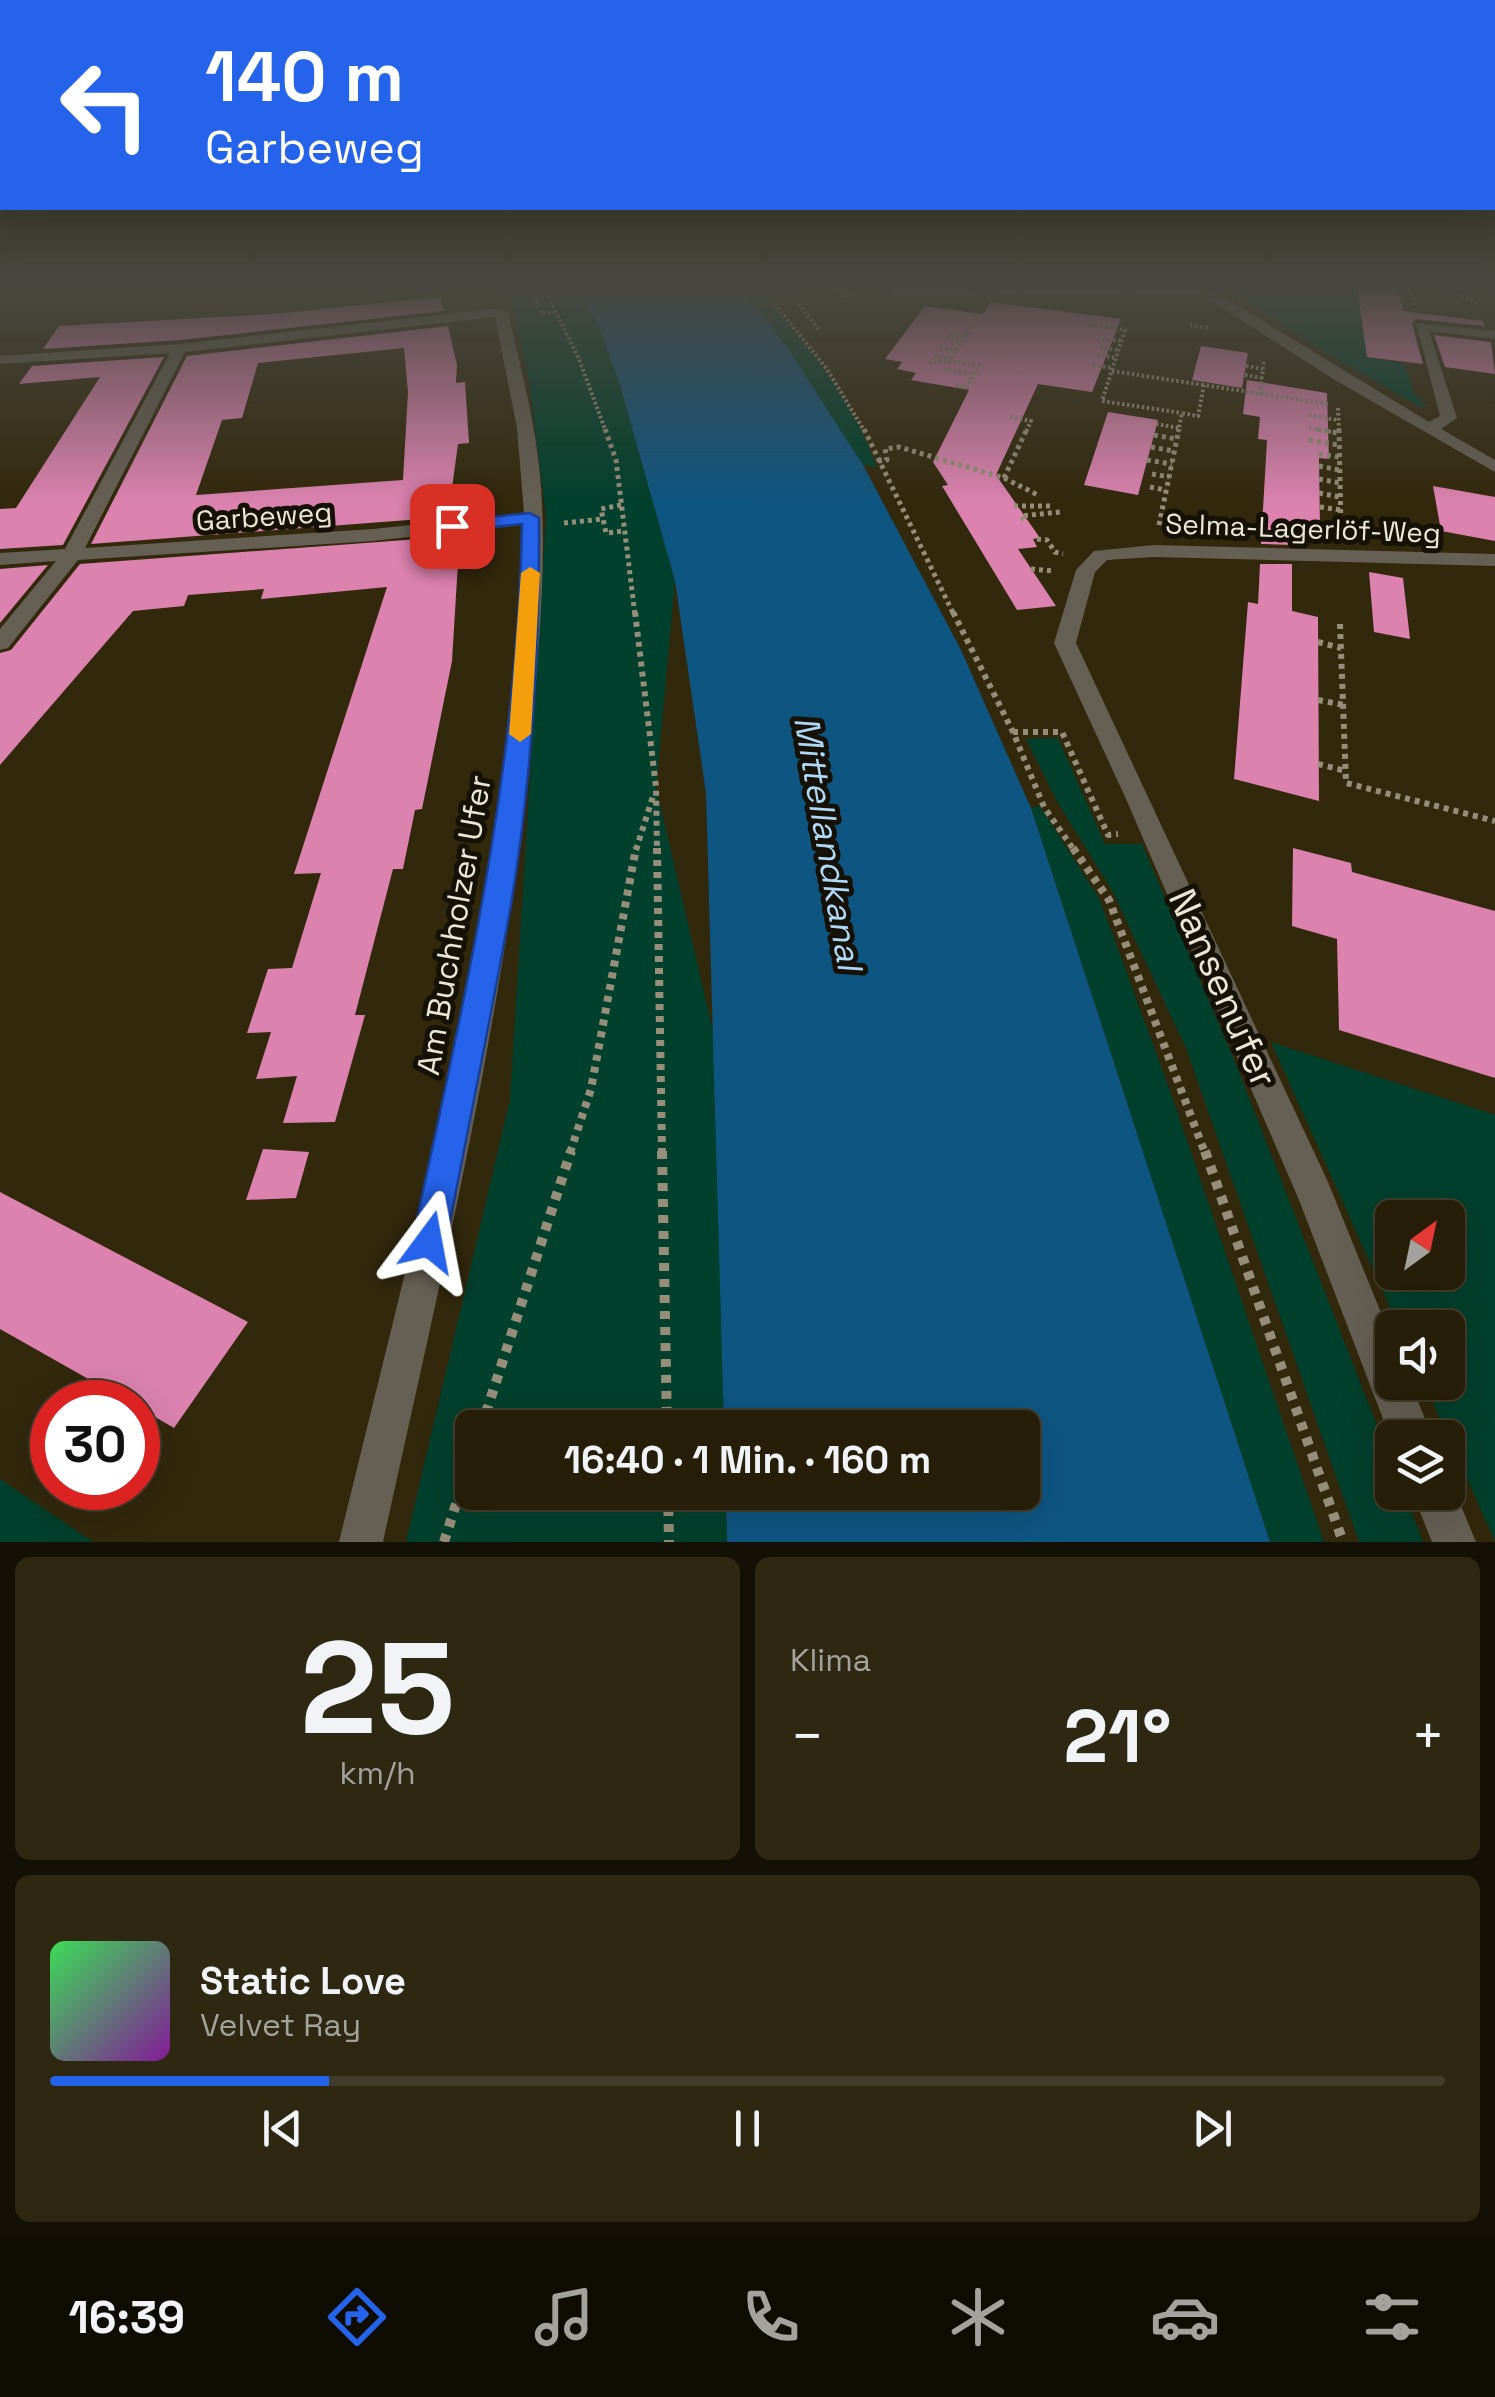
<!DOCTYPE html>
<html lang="de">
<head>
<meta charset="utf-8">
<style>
	:root { --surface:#261e09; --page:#2e2712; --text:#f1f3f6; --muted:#a4a29c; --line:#423c2a; --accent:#2563eb }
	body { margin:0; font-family:"Space Grotesk",sans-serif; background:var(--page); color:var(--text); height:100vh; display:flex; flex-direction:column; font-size:38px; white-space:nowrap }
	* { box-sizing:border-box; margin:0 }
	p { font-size:32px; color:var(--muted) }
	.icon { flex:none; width:55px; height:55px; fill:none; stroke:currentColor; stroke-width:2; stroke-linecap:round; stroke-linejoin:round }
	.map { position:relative; height:1542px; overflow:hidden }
	.side { display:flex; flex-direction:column; gap:15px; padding:15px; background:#151005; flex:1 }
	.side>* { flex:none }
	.banner { position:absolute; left:0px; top:0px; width:1495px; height:210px; box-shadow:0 10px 40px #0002,0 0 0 2px var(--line); background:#2563eb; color:#fff; overflow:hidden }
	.needle { width:65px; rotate:33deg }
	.buttons { position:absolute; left:1375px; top:1200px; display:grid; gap:20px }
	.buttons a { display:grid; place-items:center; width:90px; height:90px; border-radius:15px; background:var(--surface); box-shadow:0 10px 40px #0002,0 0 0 2px var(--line); font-size:50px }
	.speed { position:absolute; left:30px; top:1380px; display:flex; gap:20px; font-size:50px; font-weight:700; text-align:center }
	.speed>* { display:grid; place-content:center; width:130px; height:130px; border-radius:50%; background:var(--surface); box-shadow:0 10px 40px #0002,0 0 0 2px var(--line); line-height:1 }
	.speed .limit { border:15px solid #d22; background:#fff; color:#111 }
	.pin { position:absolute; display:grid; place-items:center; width:85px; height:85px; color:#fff; margin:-42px; border-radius:20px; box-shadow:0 5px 15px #0006 }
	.me { position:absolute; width:110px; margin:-55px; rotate:13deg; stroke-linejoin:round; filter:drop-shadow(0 0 8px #0008) }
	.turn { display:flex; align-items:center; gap:35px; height:210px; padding:0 40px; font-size:45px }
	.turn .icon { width:130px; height:130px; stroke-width:2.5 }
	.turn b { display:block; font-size:70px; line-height:85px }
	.big { font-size:75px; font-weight:700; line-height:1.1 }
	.side .card { flex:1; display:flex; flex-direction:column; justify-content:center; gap:15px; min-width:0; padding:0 35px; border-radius:15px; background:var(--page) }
	.side .dial { align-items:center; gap:0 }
	.dial b { font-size:130px; line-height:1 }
	.song { display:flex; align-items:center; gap:30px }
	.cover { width:120px; height:120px; border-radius:15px; background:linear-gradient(135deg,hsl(130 70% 55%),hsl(290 70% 35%)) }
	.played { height:10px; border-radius:5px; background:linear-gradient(90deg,var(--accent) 20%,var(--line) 20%) }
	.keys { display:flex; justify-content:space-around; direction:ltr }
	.heat { display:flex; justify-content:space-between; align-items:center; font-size:55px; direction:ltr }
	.side .tiles { flex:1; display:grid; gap:15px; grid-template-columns:1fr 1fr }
	.card:last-child { grid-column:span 2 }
	.trip { position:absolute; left:455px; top:1410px; width:585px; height:100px; border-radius:15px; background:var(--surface); box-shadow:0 10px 40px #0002,0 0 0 2px var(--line); font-weight:700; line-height:100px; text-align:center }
	.menu { display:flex; height:160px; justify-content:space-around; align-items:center; background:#0f0c04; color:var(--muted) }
	.menu .icon { width:70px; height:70px }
	.menu .on { color:var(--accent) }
	.menu b { font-size:45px; color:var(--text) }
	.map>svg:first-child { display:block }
	.green { fill:#00402c; fill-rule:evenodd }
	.water { fill:#0e5581 }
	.building { fill:#db82af; fill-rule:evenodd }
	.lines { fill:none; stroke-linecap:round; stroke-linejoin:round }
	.path-far4 { stroke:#968e79; stroke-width:4; stroke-dasharray:2.5 2.5; stroke-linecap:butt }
	.path-far3 { stroke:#968e79; stroke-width:5; stroke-dasharray:4 4; stroke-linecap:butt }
	.path-far2 { stroke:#968e79; stroke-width:6; stroke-dasharray:5 5; stroke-linecap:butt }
	.path-far1 { stroke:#968e79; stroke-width:8; stroke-dasharray:6 6; stroke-linecap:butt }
	.path { stroke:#968e79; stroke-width:10; stroke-dasharray:8 8; stroke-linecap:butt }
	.minor { fill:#665f54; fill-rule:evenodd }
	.route { fill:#2563eb; stroke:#184099; stroke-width:2.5 }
	.slow { fill:#f59e0b }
	.labels { text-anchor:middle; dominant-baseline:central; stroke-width:10; stroke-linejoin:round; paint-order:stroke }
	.far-street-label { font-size:28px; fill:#ece6d6; stroke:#151106 }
	.street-label { font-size:32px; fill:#ece6d6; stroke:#151106 }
	.water-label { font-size:35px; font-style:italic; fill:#b0d8f8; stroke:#151106 }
	.near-street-label { font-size:38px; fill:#ece6d6; stroke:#151106 }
</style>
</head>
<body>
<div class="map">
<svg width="1495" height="1542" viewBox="0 0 1495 1542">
	<rect width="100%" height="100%" fill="#32280c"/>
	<g class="green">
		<polygon points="503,288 575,288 599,326 620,385 675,581 656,787 716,1044 724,1427 472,1428 472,1492 726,1493 727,1542 406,1542 510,1100 546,517 529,380 512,304"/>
		<path d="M 741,288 L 759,288 C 805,340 854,402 877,467 L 863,465 L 787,347 Z"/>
		<polygon points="1227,288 1356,288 1367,356 1404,364 1414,393 1426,406 1420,407 1318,348"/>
		<polygon points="1058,738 1105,844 1142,844 1235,1062 1392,1464 1392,1492 1404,1493 1423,1542 1359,1542 1186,1048 1113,892 1058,803 1026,739"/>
		<polygon points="1040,806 1100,900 1169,1088 1324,1542 1270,1542 1031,808"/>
		<path d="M 1271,1042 L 1495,1115 L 1495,1541 L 1424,1383 L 1448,1382 L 1448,1328 L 1399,1327 ZM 1392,1218 L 1448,1218 L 1448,1272 L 1392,1272 Z"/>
		<polygon points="0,1479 93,1542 0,1542"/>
	</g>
	<polygon class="water" points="575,288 741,288 787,347 863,465 961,650 1031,808 1270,1542 727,1542 726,1493 1022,1492 1022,1428 724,1427 706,793 675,581 620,385 599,326"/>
	<g class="building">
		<polygon points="1357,288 1398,288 1403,311 1483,321 1485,326 1416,319 1412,324 1423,364 1367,357"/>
		<polygon points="441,297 444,311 180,340 43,349 59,326 272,314"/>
		<polygon points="990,302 1121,319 1092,392 1038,384 996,475 1040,538 1033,539 1037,547 1018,549 1056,606 1017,610 942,486 948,485 933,462 969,390 911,380 916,373 897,369 902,362 885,359 925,306 983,314"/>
		<path d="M 448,326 L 457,365 L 456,383 L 465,382 L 469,443 L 458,444 L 448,517 L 91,544 L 187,356 ZM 404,348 L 408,392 L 403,480 L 196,495 L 222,420 L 242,418 L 258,363 Z"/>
		<polygon points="1434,335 1491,342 1495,374 1445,367"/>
		<polygon points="1201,346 1248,353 1242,388 1192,380"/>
		<polygon points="164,357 63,545 0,549 0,509 16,508 100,377 19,384 32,366"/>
		<polygon points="1247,380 1327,393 1329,459 1319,458 1320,528 1292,523 1292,545 1261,544 1267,440 1258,439 1260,417 1243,414"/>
		<polygon points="1108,412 1158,420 1138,495 1084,485"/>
		<polygon points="1433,486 1495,497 1495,541 1441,531"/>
		<polygon points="446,537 444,548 459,546 452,661 422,809 415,810 403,869 393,869 355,1015 365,1015 335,1122 283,1123 297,1076 256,1079 271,1032 247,1033 268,969 292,968 321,873 294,874 387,587 261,599 264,589 188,595 184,606 133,611 0,765 0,653 11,650 80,564"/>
		<polygon points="1260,564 1292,564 1292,611 1318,617 1319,801 1234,779 1248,602 1258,604"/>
		<polygon points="48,565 0,623 0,569"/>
		<polygon points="1369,572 1403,578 1410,639 1374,632"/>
		<polygon points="1293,848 1351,863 1352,872 1495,911 1495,1078 1339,1030 1337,939 1292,926"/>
		<polygon points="263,1149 309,1152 296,1198 246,1200"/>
		<polygon points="0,1192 248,1322 174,1428 138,1407 138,1402 129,1402 0,1329"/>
	</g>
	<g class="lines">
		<g class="path-far4">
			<polyline points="544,288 579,359 606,432"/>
			<polyline points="762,288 827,369 865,432"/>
			<polyline points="786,288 820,331"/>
			<polyline points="818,288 844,291 841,295 869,295"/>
			<polyline points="1410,288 1415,307"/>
			<polyline points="1443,288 1480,304"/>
			<polyline points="549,297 535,301 541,313 556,312"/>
			<polyline points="1095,315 1091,325 1125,330 1102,401 1182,413"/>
			<polyline points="1190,325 1209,328"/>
			<polyline points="949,334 965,336"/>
			<polyline points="946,338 962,340"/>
			<polyline points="1103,339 1122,341"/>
			<polyline points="1100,347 1118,350"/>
			<polyline points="940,348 956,350"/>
			<polyline points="1097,355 1116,358"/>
			<polyline points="934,356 950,359"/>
			<polyline points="929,363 949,361"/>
			<polyline points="1093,365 1113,368"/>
			<polyline points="1246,366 1263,369"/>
			<polyline points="944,369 974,374"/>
			<polyline points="1112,371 1204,385"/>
			<polyline points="1245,375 1262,378"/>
			<polyline points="956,385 967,387 979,365 949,361 978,316"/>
			<polyline points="1260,394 1264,360"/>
			<polyline points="1338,408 1339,432"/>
			<polyline points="1309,415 1337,420"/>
			<polyline points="1010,417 1031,421 1026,432"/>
			<polyline points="1156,424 1179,428"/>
			<polyline points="1309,428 1332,432"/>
			<polyline points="1178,432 1182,413 1198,416 1204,385 1328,404"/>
		</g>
		<g class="path-far3">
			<polyline points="605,429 616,460 635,615"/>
			<polyline points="864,429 954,615"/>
			<polyline points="1317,429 1338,433"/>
			<polyline points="1339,429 1341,530"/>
			<polyline points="1154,435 1176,439"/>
			<polyline points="1309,440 1339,445"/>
			<polyline points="1151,447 1174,451"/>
			<polyline points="1319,454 1339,457"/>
			<polyline points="1147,460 1172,464"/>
			<polyline points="878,461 887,460 885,449 899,447 1004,478 1040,496"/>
			<polyline points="1319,466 1339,470"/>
			<polyline points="1152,474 1169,477"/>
			<polyline points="1004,478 1027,429"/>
			<polyline points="1319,479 1340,483"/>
			<polyline points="1150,487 1166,490"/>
			<polyline points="1319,493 1340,497"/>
			<polyline points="621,505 601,509 606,533 624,531"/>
			<polyline points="1014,506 1052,506"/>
			<polyline points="1320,507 1341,510"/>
			<polyline points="1024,520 1021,516 1060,512"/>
			<polyline points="564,523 603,519"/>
			<polyline points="1159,525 1179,429"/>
			<polyline points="1037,539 1047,540 1055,552 1063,554"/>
			<polyline points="1031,569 1053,571"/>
		</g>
		<g class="path-far2">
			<polyline points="635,612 656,787 657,850"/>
			<polyline points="953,612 1013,732 1044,807 1074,850"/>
			<polyline points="1340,624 1346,783 1495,821"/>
			<polyline points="1318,642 1341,648"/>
			<polyline points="1318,700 1344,705"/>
			<polyline points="1013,732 1062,732 1108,835 1118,834"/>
			<polyline points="1318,764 1346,771"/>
			<polyline points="636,850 654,793"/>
		</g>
		<g class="path-far1">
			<polyline points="657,848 662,1153"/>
			<polyline points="1073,848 1109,900 1205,1153"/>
			<polyline points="570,1153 591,1089 636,848"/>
		</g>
		<g class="path">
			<polyline points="662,1151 667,1428"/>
			<polyline points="1205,1151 1343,1542"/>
			<polyline points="481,1428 571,1151"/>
			<polyline points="668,1492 669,1542"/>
			<polyline points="444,1542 472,1454"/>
		</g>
		<g class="minor">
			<polygon points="894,288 1209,288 1429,422 1440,416 1416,323 1495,331 1495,339 1429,331 1457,418 1441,429 1495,460 1495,472 1335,380 1202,295 895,296 889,292"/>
			<path d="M 501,308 L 508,312 C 520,366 535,420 540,475 C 548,563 538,652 531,739 C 506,1011 441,1276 383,1542 L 339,1542 C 403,1278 475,1014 506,743 C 514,670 523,597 524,524 L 373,541 L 78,560 L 8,648 L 0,650 L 0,629 L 56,561 L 0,565 L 0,553 L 65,549 L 170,353 L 0,364 L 0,356 L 180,344 ZM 495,317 L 517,428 L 524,513 L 373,529 L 85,548 L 185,352 Z"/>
			<polygon points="1154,545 1495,554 1495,566 1154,557 1107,560 1095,572 1076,643 1328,1182 1392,1340 1392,1382 1410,1382 1433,1438 1392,1438 1392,1442 1299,1200 1126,799 1054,643 1076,570 1094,551"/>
			<polygon points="1448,1476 1449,1477 1476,1542 1432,1542 1412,1492 1448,1492"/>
		</g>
	</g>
	<linearGradient id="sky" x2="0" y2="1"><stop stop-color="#1c1607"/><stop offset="0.57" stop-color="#494840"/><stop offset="1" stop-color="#494840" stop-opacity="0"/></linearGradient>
	<rect width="1495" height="504" fill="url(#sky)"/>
	<path class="route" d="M 530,513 L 539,518 C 540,647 532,777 511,905 C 491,1017 468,1129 446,1242 L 441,1253 L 429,1258 L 417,1253 L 412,1242 C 464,1001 518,771 522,524 L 452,532 L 443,526 L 452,521 Z"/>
	<polygon class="slow" points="530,567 540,573 531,734 520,742 509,734 521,573"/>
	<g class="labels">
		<g class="far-street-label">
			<text transform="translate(264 516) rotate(-4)">Garbeweg</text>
			<text transform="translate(1303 528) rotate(2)">Selma-Lagerlöf-Weg</text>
		</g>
		<g class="street-label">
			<text transform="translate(454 925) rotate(-80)">Am Buchholzer Ufer</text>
		</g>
		<g class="water-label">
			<text transform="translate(828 843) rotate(80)">Mittellandkanal</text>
		</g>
		<g class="near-street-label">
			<text transform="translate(1223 988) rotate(66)">Nansenufer</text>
		</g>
	</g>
</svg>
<div class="buttons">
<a><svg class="needle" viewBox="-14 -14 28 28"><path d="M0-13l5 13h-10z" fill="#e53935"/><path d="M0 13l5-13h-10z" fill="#a4a29c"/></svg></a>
<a><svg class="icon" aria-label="sound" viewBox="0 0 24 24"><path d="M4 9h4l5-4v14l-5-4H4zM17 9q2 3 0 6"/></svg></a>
<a><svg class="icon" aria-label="layers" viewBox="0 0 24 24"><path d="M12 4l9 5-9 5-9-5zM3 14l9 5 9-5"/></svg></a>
</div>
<div class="speed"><div class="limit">30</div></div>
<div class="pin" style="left:452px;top:526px;background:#d93025"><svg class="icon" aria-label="arrive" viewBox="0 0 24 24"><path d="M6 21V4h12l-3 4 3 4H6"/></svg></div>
<svg class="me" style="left:429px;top:1242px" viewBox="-20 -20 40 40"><path d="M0-17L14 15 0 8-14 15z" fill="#2563eb" stroke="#fff" stroke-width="4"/></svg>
<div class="trip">16:40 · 1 Min. · 160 m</div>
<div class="banner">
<div class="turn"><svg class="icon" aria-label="left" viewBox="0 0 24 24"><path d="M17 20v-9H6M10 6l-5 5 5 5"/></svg><div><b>140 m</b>Garbeweg</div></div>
</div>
</div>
<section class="side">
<div class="tiles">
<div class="card dial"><b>25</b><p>km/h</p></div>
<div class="card"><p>Klima</p>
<div class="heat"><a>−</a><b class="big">21°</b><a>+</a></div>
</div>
<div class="card">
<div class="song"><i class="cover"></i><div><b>Static Love</b><p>Velvet Ray</p></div></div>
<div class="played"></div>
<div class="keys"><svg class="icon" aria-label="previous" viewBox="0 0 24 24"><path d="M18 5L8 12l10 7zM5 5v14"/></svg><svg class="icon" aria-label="pause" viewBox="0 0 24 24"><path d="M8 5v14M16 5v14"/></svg><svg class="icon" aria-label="next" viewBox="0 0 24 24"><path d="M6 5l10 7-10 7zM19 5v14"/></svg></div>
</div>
</div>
</section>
<nav class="menu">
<b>16:39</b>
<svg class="icon on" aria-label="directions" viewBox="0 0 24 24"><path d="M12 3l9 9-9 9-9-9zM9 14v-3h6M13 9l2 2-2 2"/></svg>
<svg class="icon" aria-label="music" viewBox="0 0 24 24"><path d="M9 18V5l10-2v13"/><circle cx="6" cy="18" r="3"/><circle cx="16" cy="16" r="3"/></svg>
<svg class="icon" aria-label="phone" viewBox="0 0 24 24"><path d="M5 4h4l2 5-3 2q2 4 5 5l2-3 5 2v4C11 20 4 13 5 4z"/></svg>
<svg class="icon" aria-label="climate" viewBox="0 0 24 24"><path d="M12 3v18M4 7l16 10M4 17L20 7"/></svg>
<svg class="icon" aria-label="car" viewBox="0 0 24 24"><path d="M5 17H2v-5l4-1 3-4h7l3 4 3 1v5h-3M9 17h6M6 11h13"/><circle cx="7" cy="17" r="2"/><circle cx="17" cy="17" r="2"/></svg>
<svg class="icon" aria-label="filters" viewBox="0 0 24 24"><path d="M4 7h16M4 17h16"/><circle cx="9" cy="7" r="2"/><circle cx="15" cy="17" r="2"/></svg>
</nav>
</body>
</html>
